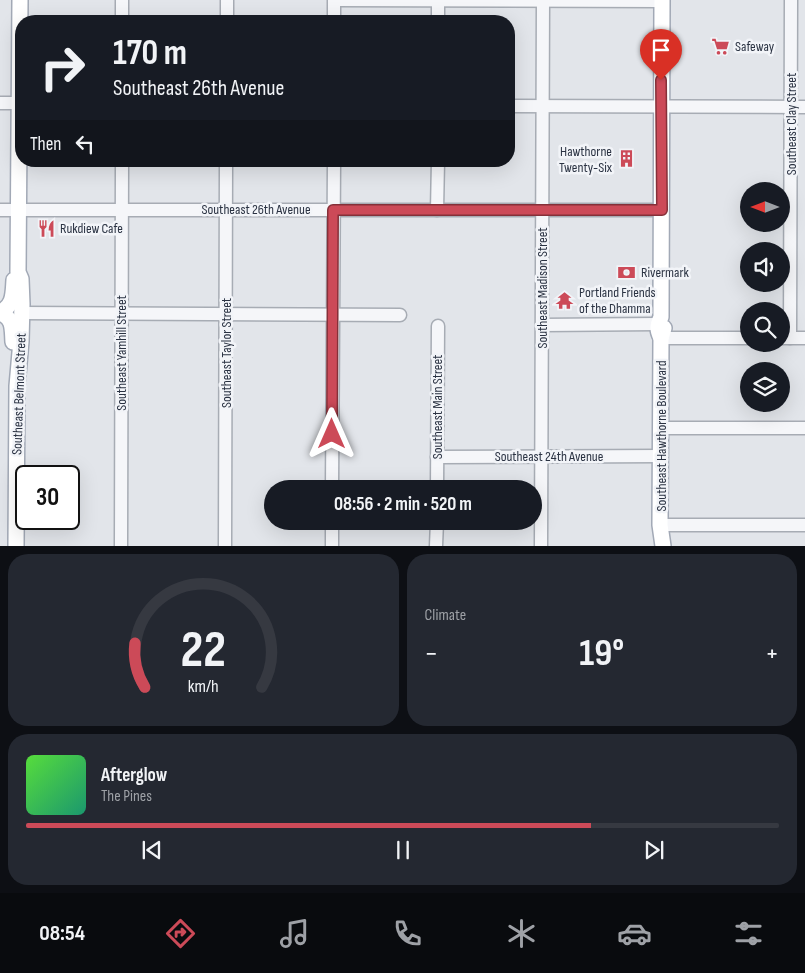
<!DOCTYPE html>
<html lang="en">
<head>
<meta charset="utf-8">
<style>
	:root { --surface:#171b24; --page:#242831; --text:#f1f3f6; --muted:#9ea1a6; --line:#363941; --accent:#cc4a58 }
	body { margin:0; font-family:"Sofia Sans Condensed",sans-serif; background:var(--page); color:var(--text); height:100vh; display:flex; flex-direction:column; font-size:19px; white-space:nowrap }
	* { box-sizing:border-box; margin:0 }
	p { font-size:16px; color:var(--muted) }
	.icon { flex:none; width:28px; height:28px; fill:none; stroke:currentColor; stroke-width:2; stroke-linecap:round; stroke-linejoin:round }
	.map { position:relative; height:546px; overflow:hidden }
	.side { display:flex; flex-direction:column; gap:8px; padding:8px; background:#0d0f14; flex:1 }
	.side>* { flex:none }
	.hud { position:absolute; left:15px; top:15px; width:500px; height:152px; border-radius:20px; box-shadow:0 5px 20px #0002; background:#171b24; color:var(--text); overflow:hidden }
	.needle { width:32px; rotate:270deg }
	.fabs { position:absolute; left:740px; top:182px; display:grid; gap:10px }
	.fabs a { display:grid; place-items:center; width:50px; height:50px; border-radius:50%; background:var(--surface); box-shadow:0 5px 20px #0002; font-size:25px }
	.speed { position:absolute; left:15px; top:465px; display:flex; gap:10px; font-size:25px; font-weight:700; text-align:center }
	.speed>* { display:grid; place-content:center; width:65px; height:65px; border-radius:50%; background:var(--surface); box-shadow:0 5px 20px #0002; line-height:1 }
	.speed .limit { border:2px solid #111; border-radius:8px; background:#fff; color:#111 }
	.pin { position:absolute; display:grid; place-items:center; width:42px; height:42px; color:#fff; margin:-51px -21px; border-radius:50% 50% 50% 0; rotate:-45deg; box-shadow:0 0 5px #0007 }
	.pin .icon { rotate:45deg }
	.me { position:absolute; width:55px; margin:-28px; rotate:0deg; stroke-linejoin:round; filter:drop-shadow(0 0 4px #0008) }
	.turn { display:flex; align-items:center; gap:18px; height:105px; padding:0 15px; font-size:22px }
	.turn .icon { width:65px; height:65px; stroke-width:2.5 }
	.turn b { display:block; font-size:35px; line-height:42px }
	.then { display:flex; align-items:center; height:48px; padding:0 15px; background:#0003; gap:10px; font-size:19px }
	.big { font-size:38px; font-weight:700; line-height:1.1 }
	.side .card { flex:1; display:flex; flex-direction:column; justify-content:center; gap:8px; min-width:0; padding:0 18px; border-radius:20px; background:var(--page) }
	.side .dial { align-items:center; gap:0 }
	.dial svg { height:130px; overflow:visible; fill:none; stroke:var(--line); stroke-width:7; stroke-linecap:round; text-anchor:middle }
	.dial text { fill:var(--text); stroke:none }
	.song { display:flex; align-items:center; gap:15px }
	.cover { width:60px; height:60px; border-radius:8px; background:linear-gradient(135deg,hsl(110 70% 55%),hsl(160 70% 35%)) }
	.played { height:5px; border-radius:2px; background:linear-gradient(90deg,var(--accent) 75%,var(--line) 75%) }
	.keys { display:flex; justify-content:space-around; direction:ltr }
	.heat { display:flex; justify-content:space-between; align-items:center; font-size:28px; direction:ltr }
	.side .tiles { flex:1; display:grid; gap:8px; grid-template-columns:1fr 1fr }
	.card:last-child { grid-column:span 2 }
	.trip { position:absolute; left:264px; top:480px; width:278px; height:50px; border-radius:25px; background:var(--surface); box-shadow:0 5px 20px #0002; font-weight:700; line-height:50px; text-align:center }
	.menu { display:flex; height:80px; justify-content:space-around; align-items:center; background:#090b0e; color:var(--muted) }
	.menu .icon { width:35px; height:35px }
	.menu .current { color:var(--accent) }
	.menu b { font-size:22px; color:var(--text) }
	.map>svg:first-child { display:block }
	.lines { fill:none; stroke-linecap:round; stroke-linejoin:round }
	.minor-casing { stroke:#a7acb4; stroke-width:15 }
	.major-casing { stroke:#a2a9b6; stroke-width:18 }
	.minor { stroke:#f5f6f9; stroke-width:12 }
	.major { stroke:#fff; stroke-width:15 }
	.route-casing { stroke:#853039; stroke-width:12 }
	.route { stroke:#cc4a58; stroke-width:9 }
	.labels { text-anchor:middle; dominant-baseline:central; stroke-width:5; stroke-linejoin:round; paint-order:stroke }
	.poi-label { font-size:14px; fill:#2a3242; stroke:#f2f4f8; text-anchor:start }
	.street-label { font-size:14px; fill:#2a3242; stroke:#f2f4f8 }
</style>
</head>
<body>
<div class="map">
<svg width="805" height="546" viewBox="0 0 805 546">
	<rect width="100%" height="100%" fill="#e2e5ea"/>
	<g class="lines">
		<defs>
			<g id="minor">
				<polyline points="336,0 662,1"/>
				<polyline points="122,21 122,0"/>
				<polyline points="227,21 227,0"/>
				<polyline points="334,21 334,0"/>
				<polyline points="438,21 438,0"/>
				<polyline points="0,103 21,103"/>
				<polyline points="509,106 805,107"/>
				<polyline points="0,210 661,210"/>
				<polyline points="437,210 438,161"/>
				<polyline points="22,313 400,315"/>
				<polyline points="542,325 657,324"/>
				<polyline points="661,338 749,338"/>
				<polyline points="781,338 805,338"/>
				<polyline points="790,338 791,0"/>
				<polyline points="661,428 805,428"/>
				<polyline points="437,457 661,456"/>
				<polyline points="332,489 334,161"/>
				<polyline points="437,489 438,326"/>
				<polyline points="660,525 805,525"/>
				<polyline points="121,546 122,161"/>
				<polyline points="225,546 226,161"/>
				<polyline points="332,546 332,521"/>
				<polyline points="436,546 437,521"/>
				<polyline points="541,546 543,0"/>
			</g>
			<g id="major">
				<path d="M 0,312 C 14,306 13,294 14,280"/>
				<path d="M 0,313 C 14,318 12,329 13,342"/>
				<path d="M 661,338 C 657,330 657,326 661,317 L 662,0"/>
				<polyline points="16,546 17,386 21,341 22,304 21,279 18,272 20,0"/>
				<polyline points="663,546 660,525 661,338 664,328"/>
			</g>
		</defs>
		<use href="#minor" class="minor-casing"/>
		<use href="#major" class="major-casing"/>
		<use href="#minor" class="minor"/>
		<use href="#major" class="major"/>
	</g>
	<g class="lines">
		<defs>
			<polyline id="route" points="332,434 333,210 662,210 661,80"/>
		</defs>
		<use href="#route" class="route-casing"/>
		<use href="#route" class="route"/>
	</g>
	<defs>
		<symbol id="supermarket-bare" viewBox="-9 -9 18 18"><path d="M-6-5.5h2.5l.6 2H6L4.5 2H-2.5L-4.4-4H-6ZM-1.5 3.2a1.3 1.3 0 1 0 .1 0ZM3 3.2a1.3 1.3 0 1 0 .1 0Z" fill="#cc4a58" stroke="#f2f4f8" stroke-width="2.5" paint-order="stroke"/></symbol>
		<symbol id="building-bare" viewBox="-9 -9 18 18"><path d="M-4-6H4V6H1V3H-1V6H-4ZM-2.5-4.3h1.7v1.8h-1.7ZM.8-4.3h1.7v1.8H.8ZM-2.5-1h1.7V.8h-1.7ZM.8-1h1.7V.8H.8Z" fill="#cc4a58" stroke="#f2f4f8" stroke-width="2.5" paint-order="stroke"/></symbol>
		<symbol id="restaurant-bare" viewBox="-9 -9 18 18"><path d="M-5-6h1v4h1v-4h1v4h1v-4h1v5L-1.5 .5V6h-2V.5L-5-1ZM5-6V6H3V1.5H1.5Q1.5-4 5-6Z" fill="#cc4a58" stroke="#f2f4f8" stroke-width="2.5" paint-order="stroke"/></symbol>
		<symbol id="bank-bare" viewBox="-9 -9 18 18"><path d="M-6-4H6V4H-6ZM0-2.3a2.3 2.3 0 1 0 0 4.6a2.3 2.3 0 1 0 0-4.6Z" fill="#cc4a58" stroke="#f2f4f8" stroke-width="2.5" paint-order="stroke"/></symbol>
		<symbol id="temple-bare" viewBox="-9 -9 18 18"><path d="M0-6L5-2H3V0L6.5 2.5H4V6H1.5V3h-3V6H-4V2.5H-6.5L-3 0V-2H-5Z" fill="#cc4a58" stroke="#f2f4f8" stroke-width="2.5" paint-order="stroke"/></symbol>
	</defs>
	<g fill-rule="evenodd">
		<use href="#supermarket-bare" x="708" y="34" width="25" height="25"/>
		<use href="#building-bare" x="614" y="146" width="25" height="25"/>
		<use href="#restaurant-bare" x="34" y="216" width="25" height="25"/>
		<use href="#bank-bare" x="614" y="260" width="25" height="25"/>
		<use href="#temple-bare" x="552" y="288" width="25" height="25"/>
	</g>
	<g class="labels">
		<g class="poi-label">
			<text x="735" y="46">Safeway</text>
			<text x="612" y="151" text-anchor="end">Hawthorne<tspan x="612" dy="16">Twenty-Six</tspan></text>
			<text x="60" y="228">Rukdiew Cafe</text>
			<text x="641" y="272">Rivermark</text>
			<text x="579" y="292">Portland Friends<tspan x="579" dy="16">of the Dhamma</tspan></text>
		</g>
		<g class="street-label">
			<text transform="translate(791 124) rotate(-90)">Southeast Clay Street</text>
			<text x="256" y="209">Southeast 26th Avenue</text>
			<text transform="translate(542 288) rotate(-90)">Southeast Madison Street</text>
			<text transform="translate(121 353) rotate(-90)">Southeast Yamhill Street</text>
			<text transform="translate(226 353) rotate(-90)">Southeast Taylor Street</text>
			<text transform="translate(19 394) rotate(-88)">Southeast Belmont Street</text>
			<text transform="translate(437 407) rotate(-90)">Southeast Main Street</text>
			<text transform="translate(661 436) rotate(-90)">Southeast Hawthorne Boulevard</text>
			<text x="549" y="456">Southeast 24th Avenue</text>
		</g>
	</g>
</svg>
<div class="fabs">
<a><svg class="needle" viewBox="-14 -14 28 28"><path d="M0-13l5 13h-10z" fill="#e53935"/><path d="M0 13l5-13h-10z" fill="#9ea1a6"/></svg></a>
<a><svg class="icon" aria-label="sound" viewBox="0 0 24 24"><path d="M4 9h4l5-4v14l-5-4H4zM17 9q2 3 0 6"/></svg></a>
<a><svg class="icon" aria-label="search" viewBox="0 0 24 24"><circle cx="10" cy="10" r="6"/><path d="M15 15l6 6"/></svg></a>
<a><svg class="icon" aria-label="layers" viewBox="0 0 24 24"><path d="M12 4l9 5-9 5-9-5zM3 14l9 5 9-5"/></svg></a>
</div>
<div class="speed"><div class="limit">30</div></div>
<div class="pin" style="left:661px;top:80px;background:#d93025"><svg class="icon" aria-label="arrive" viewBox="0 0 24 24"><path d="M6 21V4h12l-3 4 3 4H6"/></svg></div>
<svg class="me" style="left:332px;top:434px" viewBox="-20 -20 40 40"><path d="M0-17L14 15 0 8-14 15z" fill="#cc4a58" stroke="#fff" stroke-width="4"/></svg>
<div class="trip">08:56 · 2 min · 520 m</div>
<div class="hud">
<div class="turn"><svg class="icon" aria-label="right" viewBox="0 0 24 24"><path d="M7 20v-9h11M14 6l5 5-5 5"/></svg><div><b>170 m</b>Southeast 26th Avenue</div></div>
<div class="then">Then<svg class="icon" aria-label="left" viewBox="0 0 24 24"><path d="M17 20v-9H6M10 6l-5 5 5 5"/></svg></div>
</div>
</div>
<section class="side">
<div class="tiles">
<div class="card dial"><svg viewBox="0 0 100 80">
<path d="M14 69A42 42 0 1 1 86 69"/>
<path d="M14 69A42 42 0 0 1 8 42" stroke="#cc4a58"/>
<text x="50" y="56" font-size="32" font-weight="700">22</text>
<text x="50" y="72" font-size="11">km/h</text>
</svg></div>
<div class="card"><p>Climate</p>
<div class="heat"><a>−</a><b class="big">19°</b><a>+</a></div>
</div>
<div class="card">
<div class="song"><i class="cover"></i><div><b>Afterglow</b><p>The Pines</p></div></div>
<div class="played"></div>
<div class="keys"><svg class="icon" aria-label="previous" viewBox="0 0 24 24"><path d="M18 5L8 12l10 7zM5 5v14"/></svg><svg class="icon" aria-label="pause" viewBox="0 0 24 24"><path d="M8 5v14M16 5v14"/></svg><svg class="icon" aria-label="next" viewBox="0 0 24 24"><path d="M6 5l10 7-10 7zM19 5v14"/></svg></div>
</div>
</div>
</section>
<nav class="menu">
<b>08:54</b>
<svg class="icon current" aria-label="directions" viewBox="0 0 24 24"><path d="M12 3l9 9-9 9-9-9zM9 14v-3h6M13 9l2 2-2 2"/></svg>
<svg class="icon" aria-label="music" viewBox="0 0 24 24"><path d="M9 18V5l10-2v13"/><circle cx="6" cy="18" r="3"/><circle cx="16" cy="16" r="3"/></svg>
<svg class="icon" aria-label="phone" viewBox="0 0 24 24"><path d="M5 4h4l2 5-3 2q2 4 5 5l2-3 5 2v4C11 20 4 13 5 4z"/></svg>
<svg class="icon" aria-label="climate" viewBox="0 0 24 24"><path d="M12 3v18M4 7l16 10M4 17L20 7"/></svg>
<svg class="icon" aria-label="car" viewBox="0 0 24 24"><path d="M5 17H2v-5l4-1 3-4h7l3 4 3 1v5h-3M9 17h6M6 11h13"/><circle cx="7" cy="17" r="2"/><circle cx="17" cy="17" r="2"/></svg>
<svg class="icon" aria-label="filters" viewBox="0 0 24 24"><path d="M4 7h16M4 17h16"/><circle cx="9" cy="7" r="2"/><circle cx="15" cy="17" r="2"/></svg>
</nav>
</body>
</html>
